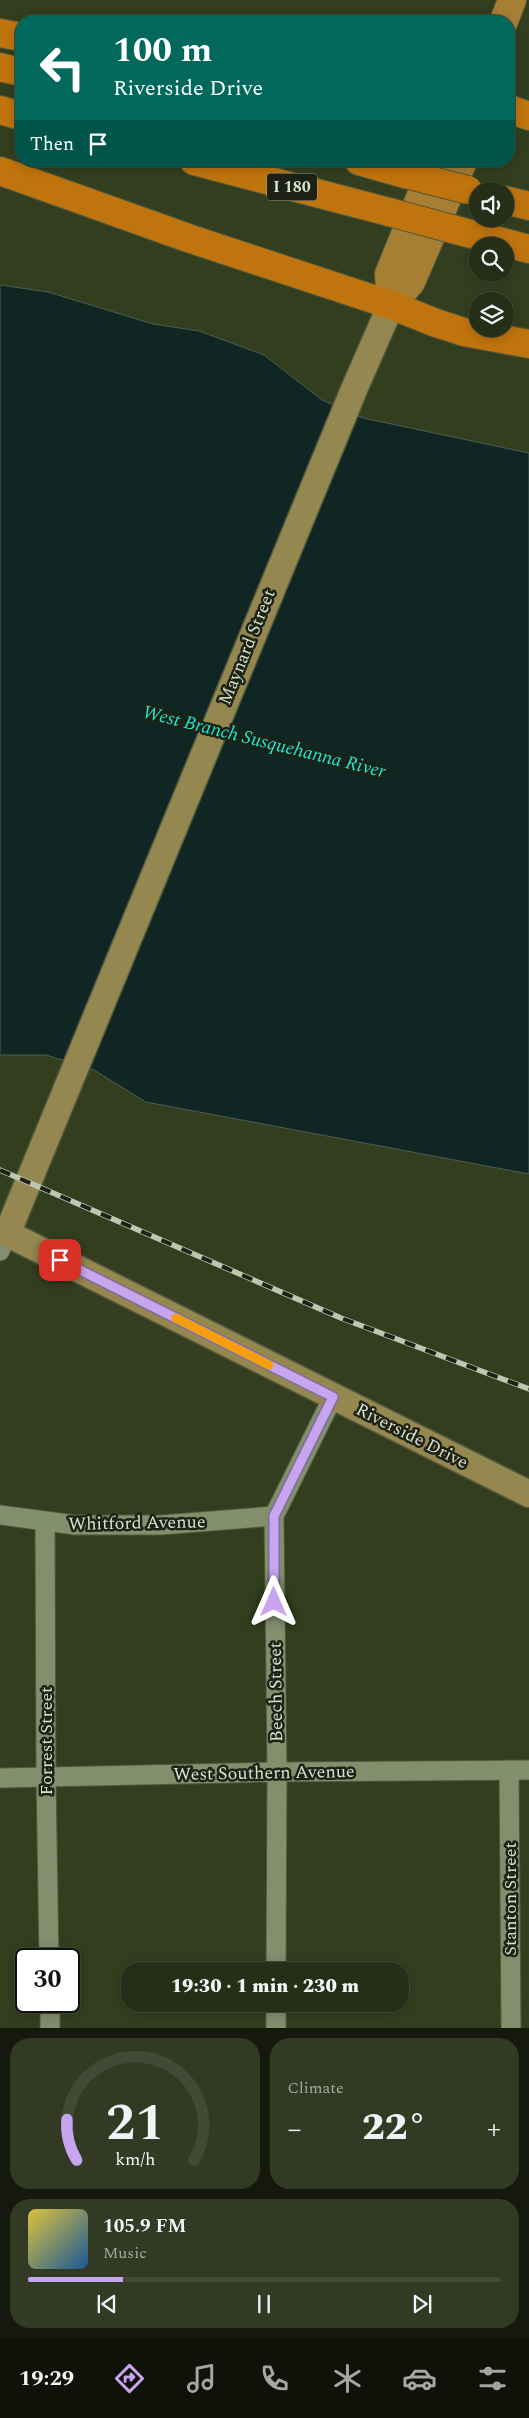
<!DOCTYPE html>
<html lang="en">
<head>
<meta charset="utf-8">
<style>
	:root { --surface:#262e17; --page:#323a24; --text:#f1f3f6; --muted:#a4a8a1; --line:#424a36; --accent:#c7a6ef }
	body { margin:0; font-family:Spectral,serif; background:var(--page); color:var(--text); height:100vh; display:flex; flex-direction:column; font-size:19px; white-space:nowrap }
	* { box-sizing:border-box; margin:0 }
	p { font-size:16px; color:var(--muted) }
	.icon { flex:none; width:28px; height:28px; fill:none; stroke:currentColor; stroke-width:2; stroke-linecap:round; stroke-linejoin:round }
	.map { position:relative; height:2028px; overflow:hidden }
	.details { display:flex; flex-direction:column; gap:10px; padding:10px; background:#15190d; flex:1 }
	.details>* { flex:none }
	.hud { position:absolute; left:15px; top:15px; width:500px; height:152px; border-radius:20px; box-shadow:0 2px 12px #0003,0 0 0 1px var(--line); background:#00695c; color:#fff; overflow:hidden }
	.fabs { position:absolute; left:469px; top:182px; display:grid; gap:10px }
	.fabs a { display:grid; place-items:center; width:45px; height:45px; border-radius:50%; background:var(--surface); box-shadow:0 2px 12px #0003,0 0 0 1px var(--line); font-size:25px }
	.speed { position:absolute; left:15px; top:1948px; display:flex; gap:10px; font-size:25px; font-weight:700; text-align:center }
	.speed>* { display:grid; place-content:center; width:65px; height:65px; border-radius:50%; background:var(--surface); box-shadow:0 2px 12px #0003,0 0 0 1px var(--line); line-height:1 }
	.speed .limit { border:2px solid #111; border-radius:8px; background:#fff; color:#111 }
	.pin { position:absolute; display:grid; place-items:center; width:42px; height:42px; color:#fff; margin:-21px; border-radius:10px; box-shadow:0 2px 8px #0006 }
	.me { position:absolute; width:55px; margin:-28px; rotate:0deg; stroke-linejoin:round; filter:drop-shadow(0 0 4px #0008) }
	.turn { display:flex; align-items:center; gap:18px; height:105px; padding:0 15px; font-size:22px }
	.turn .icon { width:65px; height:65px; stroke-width:2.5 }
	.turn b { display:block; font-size:35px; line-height:42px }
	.then { display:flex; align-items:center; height:48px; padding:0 15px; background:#0003; gap:10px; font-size:19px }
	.big { font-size:38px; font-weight:800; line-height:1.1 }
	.details .tile { flex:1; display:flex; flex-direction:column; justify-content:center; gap:8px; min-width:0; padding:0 18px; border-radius:20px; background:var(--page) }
	.details .dial { align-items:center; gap:0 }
	.dial svg { height:130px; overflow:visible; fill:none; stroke:var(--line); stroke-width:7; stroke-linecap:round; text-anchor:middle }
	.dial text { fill:var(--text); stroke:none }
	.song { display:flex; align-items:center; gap:15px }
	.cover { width:60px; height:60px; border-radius:8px; background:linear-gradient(135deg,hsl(50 70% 55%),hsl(210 70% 35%)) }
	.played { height:5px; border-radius:2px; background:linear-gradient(90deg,var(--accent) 20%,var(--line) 20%) }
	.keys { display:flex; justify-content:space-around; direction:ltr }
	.heat { display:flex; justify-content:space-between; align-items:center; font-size:28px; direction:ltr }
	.details .tiles { flex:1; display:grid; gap:10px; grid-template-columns:1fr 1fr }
	.tile:last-child { grid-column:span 2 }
	.trip { position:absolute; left:121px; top:1962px; width:288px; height:50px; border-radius:20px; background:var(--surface); box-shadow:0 2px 12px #0003,0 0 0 1px var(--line); font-weight:800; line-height:50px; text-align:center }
	.tab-bar { display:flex; height:80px; justify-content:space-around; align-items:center; background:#0f1209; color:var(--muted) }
	.tab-bar .icon { width:35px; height:35px }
	.tab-bar .selected { color:var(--accent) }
	.tab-bar b { font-size:22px; color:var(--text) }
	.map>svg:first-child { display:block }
	.water { fill:#0f2623; stroke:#4b5e56 }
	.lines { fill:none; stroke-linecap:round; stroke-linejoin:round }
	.minor-casing { stroke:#50593e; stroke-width:21 }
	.secondary-casing { stroke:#50593e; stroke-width:29 }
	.primary-casing { stroke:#50593e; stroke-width:30 }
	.motorway-casing { stroke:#50593e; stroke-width:30 }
	.minor { stroke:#828f6d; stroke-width:19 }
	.secondary { stroke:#958750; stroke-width:26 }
	.primary { stroke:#a77f34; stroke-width:28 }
	.motorway { stroke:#c0740e; stroke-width:28 }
	.rail-casing { stroke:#bec6b2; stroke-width:5.5 }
	.rail { stroke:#1d2215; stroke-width:4; stroke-dasharray:11; stroke-linecap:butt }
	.motorway-bridge-casing { stroke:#50593e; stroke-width:30; stroke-linecap:butt }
	.motorway-bridge { stroke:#c0740e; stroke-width:28 }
	.route-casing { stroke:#816c9b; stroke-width:12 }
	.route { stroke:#c7a6ef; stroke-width:9 }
	.slow { stroke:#f59e0b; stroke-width:9 }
	.labels { text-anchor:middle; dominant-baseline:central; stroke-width:5; stroke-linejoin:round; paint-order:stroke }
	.shield { fill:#1d2215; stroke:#a0a796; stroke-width:1 }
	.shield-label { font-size:16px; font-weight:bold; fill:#d8e0ce }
	.street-label { font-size:18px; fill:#d8e0ce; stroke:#1d2215 }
	.water-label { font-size:19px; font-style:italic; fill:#20e6d4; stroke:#1d2215 }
</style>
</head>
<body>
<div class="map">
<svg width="529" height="2028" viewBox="0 0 529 2028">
	<rect width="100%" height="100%" fill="#333e1f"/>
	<polygon class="water" points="0,285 48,292 153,324 199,331 264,355 322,400 363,418 529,453 529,1174 146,1102 94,1070 46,1055 0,1055"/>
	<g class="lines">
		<defs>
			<g id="minor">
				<polyline points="0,1251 7,1234"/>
				<polyline points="0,1515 75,1525 161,1525 274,1516"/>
				<polyline points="45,1523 46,1777 49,1959"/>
				<polyline points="509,1770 511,2028"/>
				<polyline points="0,1778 277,1772 529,1770"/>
				<polyline points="276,1971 277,1772 274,1516 333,1397"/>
				<polyline points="50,2001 50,2028"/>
				<polyline points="276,2004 276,2028"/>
			</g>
			<g id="secondary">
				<polyline points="0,1230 529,1494"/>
				<polyline points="7,1234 355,387 391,305"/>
			</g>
			<g id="primary">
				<polyline points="504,21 512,0"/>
				<polyline points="391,305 411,282 463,161"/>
				<polyline points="391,305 389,274 435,161"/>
			</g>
			<g id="motorway">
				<polyline points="0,33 21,37"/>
				<polyline points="0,67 21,72"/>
				<polyline points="509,109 529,116"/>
				<polyline points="0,110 21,116"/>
				<polyline points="194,161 389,212"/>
				<polyline points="359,161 405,174"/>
				<polyline points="0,171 188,238 391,305 436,323 464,332 529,344"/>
				<polyline points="505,200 529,206"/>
				<polyline points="452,229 529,249"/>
			</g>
		</defs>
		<use href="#minor" class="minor-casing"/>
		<use href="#secondary" class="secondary-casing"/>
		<use href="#primary" class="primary-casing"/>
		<use href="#motorway" class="motorway-casing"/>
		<use href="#minor" class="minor"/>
		<use href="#secondary" class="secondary"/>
		<use href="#primary" class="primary"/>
		<use href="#motorway" class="motorway"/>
		<defs>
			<polyline id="rail" points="0,1170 341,1318 529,1389"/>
		</defs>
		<use href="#rail" class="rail-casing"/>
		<use href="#rail" class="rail"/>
		<defs>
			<g id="motorway-bridge">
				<polyline points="405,174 468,190"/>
				<polyline points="389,212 452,229"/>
			</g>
		</defs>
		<use href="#motorway-bridge" class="motorway-bridge-casing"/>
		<use href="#motorway-bridge" class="motorway-bridge"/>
	</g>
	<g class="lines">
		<defs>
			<polyline id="route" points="60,1260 333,1397 274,1516 274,1602"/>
		</defs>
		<use href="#route" class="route-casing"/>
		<use href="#route" class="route"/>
		<polyline class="slow" points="176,1318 269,1365"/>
	</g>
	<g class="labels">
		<rect class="shield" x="267" y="173.5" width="50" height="27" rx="4"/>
		<g class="shield-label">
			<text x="292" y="187">I 180</text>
		</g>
		<g class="street-label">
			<text transform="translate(247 647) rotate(-68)">Maynard Street</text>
			<text transform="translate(412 1436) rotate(27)">Riverside Drive</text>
			<text transform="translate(137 1523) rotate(-1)">Whitford Avenue</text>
			<text transform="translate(276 1692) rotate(-91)">Beech Street</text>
			<text transform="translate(46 1741) rotate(-90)">Forrest Street</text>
			<text transform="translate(264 1773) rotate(-1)">West Southern Avenue</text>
			<text transform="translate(510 1899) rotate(-90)">Stanton Street</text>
		</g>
		<g class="water-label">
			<text transform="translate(264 742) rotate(14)">West Branch Susquehanna River</text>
		</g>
	</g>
</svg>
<div class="fabs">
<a><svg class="icon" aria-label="sound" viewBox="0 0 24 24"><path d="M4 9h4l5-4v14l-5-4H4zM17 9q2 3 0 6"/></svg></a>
<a><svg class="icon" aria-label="search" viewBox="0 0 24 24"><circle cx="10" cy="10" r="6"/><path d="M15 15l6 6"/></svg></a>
<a><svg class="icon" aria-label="layers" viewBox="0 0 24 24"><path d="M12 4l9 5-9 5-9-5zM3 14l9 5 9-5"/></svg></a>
</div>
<div class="speed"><div class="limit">30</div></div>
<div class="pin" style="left:60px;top:1260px;background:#d93025"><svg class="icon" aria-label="arrive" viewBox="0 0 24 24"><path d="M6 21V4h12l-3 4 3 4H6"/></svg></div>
<svg class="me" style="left:274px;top:1602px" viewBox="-20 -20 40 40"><path d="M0-17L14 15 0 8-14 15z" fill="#c7a6ef" stroke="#fff" stroke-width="4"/></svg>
<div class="trip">19:30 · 1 min · 230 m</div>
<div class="hud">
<div class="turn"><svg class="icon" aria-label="left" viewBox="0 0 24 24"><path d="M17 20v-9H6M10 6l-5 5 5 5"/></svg><div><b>100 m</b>Riverside Drive</div></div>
<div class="then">Then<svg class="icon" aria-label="arrive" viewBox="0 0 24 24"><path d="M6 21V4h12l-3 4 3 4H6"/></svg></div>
</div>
</div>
<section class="details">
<div class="tiles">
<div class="tile dial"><svg viewBox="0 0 100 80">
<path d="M14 69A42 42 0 1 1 86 69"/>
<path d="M14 69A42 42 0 0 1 8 44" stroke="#c7a6ef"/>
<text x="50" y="56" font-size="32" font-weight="700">21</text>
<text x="50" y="72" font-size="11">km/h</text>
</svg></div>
<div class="tile"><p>Climate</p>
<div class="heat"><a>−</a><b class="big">22°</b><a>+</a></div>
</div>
<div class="tile">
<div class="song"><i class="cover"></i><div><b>105.9 FM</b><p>Music</p></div></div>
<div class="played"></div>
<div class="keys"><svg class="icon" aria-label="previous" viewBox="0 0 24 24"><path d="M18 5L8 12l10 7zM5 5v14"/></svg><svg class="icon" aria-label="pause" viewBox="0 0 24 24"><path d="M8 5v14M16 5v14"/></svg><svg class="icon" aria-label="next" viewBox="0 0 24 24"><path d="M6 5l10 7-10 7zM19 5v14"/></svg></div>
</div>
</div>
</section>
<nav class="tab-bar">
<b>19:29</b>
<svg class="icon selected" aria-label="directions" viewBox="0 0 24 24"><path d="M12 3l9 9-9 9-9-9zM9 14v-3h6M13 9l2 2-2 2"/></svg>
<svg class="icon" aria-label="music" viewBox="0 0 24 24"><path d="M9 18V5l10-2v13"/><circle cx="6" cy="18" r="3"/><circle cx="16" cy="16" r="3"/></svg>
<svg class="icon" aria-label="phone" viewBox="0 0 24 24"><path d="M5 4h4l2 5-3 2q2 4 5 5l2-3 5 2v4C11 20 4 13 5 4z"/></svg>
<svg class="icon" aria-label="climate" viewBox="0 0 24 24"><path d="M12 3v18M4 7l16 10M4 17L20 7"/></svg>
<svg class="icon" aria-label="car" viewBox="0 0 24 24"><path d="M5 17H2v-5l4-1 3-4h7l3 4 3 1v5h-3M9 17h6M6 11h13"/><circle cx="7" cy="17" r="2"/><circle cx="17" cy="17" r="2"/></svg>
<svg class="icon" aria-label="filters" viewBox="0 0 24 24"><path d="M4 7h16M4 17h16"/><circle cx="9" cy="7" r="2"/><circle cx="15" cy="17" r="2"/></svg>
</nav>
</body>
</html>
